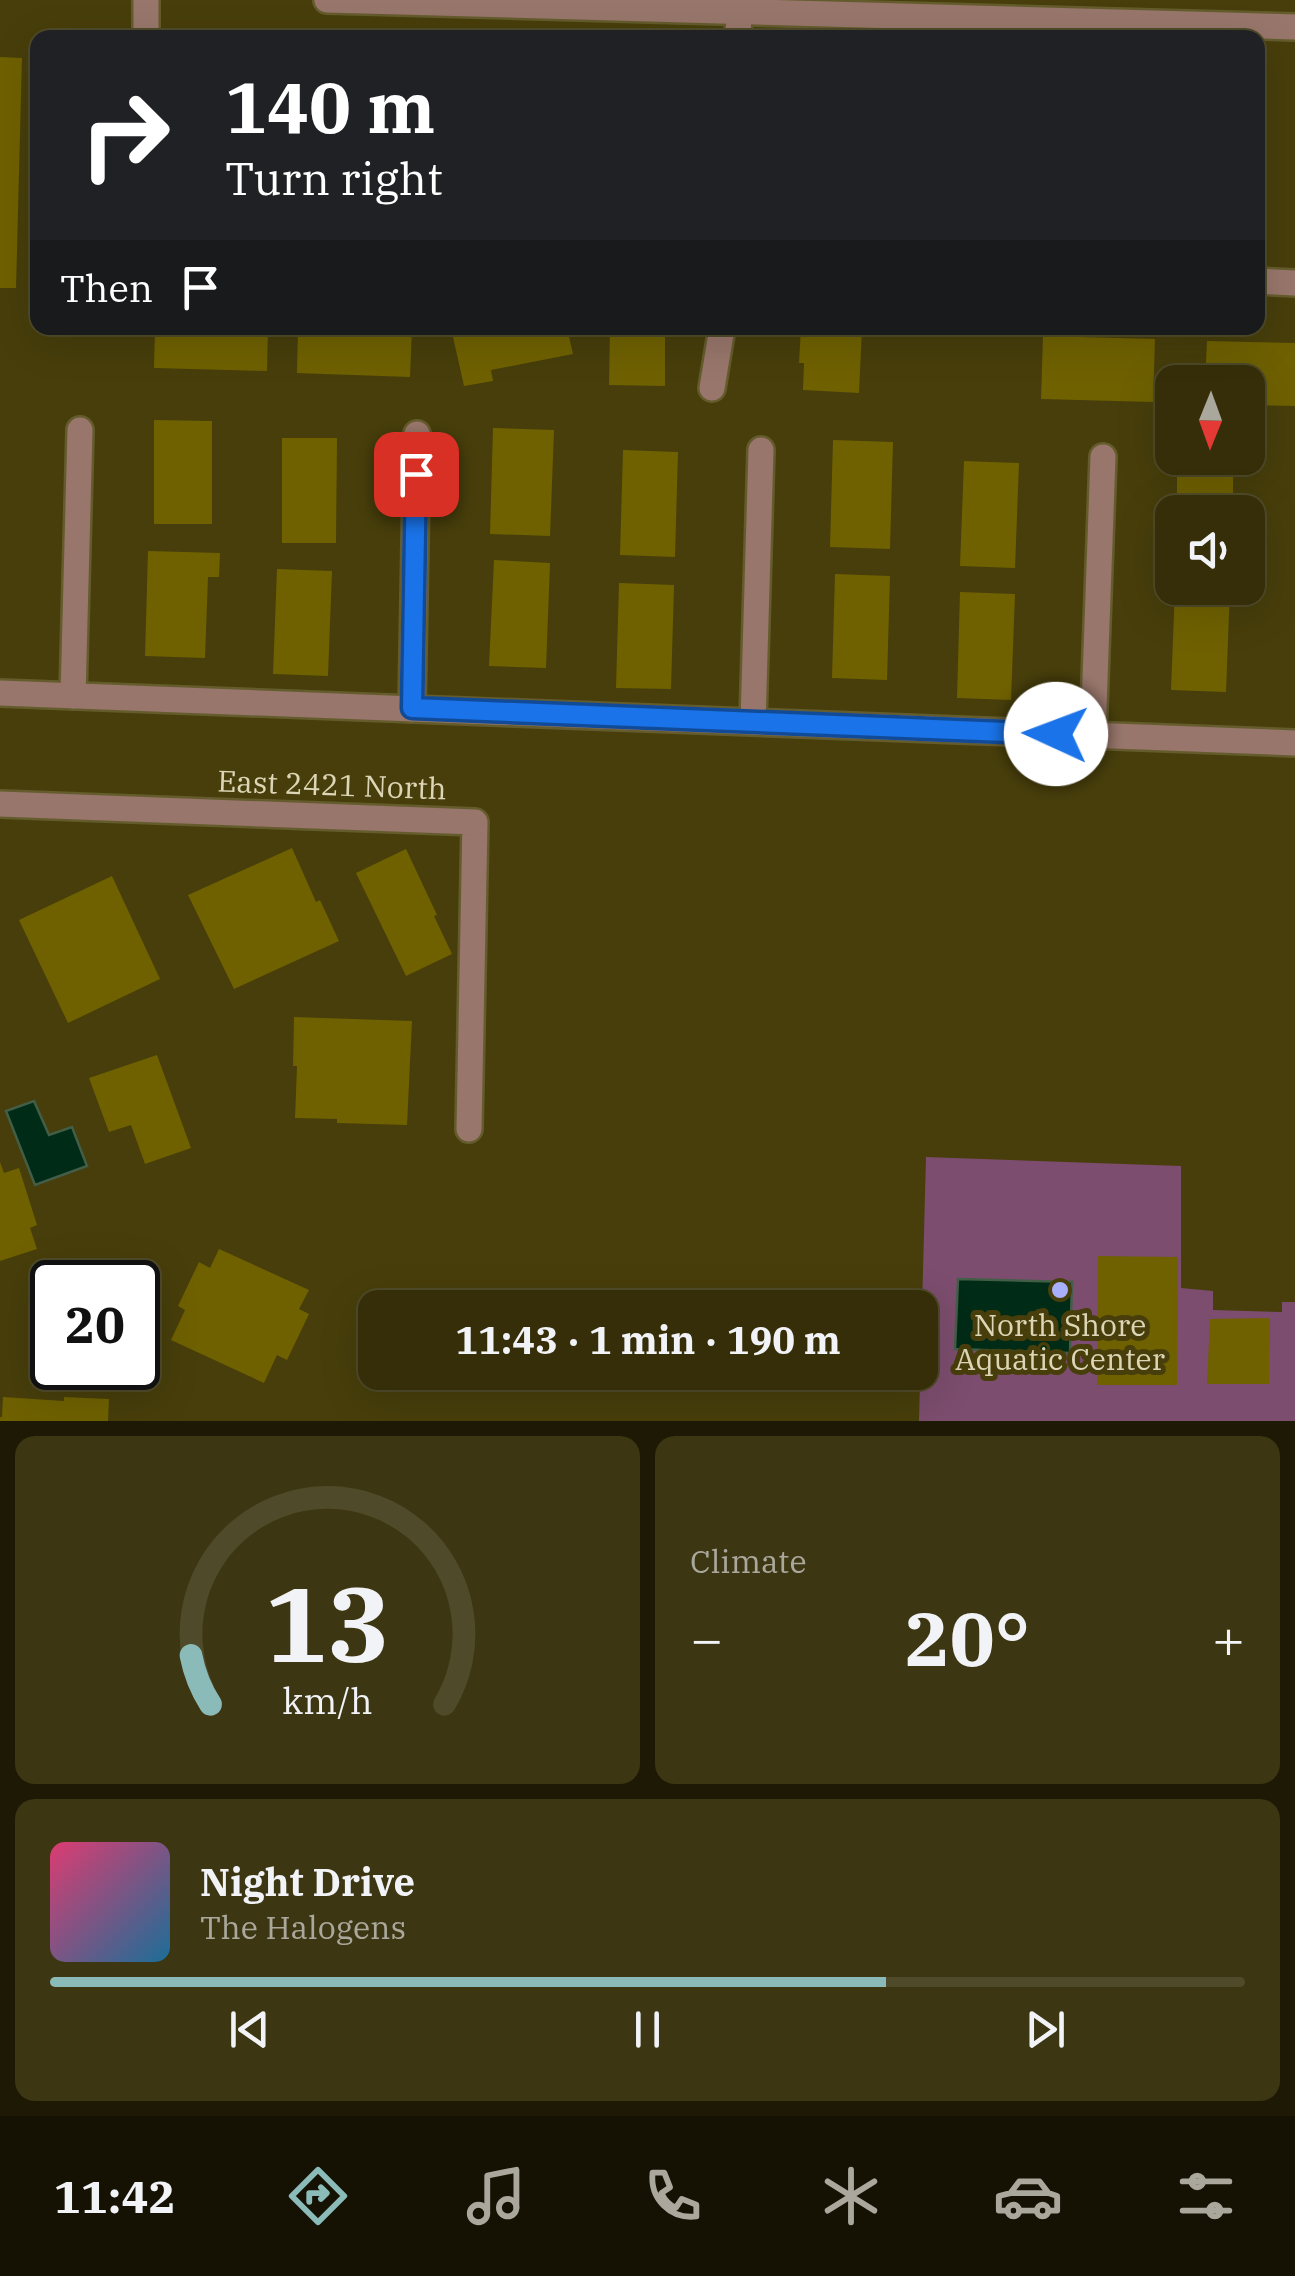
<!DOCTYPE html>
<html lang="en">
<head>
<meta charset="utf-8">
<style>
	:root { --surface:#352e08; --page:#3d3612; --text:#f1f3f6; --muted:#aaa89c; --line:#4f4a29; --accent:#8bbbb9 }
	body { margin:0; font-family:"IBM Plex Serif",serif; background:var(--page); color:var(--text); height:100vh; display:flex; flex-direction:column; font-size:38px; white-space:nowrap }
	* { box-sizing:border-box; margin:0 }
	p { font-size:32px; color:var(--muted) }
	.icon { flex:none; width:55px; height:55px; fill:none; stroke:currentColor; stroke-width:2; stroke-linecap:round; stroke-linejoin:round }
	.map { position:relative; height:1421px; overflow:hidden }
	.details { display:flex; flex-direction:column; gap:15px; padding:15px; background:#1d1904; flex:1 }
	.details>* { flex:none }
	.banner { position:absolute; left:30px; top:30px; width:1235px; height:305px; border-radius:20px; box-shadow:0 10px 40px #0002,0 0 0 2px var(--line); background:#202124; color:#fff; overflow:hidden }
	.needle { width:65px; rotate:181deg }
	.fabs { position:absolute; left:1155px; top:365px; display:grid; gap:20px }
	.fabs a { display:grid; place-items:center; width:110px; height:110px; border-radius:20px; background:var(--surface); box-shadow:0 10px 40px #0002,0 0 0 2px var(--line); font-size:50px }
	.speed { position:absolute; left:30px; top:1260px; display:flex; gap:20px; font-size:50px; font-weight:700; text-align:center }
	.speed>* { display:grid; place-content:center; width:130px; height:130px; border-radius:50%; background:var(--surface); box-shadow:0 10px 40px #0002,0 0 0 2px var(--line); line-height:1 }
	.speed .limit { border:5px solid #111; border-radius:15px; background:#fff; color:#111 }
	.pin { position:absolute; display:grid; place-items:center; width:85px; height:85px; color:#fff; margin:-42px; border-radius:20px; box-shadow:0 5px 15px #0006 }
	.me { position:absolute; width:110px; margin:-55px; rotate:272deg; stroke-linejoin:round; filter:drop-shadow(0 0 8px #0008) }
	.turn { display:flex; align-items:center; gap:35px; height:210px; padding:0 30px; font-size:45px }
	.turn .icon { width:130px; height:130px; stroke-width:2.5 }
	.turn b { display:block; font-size:70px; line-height:85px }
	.then { display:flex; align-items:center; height:95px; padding:0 30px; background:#0003; gap:20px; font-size:38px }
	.big { font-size:75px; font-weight:700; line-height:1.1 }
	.details .widget { flex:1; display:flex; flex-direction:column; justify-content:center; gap:15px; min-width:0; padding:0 35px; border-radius:20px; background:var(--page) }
	.details .dial { align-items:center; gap:0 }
	.dial svg { height:260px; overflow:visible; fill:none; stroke:var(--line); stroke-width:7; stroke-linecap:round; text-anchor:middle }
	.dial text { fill:var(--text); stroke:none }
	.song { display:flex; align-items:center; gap:30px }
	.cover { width:120px; height:120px; border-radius:15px; background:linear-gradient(135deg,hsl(340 70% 55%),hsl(200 70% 35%)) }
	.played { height:10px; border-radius:5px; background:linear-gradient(90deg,var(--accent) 70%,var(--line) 70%) }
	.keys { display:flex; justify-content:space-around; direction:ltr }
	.heat { display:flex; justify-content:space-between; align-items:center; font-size:55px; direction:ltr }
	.details .tiles { flex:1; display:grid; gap:15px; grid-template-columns:1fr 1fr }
	.widget:last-child { grid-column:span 2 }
	.trip { position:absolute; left:358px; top:1290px; width:580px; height:100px; border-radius:20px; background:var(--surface); box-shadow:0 10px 40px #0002,0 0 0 2px var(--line); font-weight:700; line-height:100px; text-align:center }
	.tabs { display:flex; height:160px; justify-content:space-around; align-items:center; background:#151203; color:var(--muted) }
	.tabs .icon { width:70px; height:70px }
	.tabs .selected { color:var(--accent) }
	.tabs b { font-size:45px; color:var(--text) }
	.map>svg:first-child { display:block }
	.green { fill:#7c4d6e }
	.water { fill:#002b17; stroke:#425e47; stroke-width:2.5 }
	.building { fill:#6f6100 }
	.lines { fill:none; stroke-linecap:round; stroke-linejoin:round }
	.minor-casing { stroke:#655c2d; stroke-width:30 }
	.minor { stroke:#98766b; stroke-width:25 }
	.route-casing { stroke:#114b97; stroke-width:25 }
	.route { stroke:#1a73e8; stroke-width:18 }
	.poi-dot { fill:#a8b0fc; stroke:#473e0b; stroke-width:4 }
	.labels { text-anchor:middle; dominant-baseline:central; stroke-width:10; stroke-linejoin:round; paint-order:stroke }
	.street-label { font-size:30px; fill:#dcd6b6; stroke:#473e0b }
	.poi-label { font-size:30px; fill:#dcd6b6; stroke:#473e0b }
</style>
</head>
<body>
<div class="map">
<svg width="1295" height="1421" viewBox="0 0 1295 1421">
	<rect width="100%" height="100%" fill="#473e0b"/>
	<polygon class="green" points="926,1157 1181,1166 1181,1288 1213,1291 1213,1310 1282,1312 1282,1302 1295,1302 1295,1421 919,1421"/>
	<g class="water">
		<polygon points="34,1101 49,1135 72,1127 87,1166 35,1185 6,1111"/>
		<polygon points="958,1279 1072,1282 1070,1353 955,1349"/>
	</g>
	<g class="building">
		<polygon points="0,57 22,58 16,288 0,288"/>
		<polygon points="155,328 268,328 267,371 154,368"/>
		<polygon points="298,328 412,328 410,377 297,373"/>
		<polygon points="451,328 567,328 573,354 491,370 493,381 464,386"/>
		<polygon points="610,328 665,328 665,386 609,385"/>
		<polygon points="801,328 862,328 859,393 803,390 804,363 799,363"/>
		<polygon points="1043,336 1155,339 1153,402 1041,399"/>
		<polygon points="1207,341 1295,343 1295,406 1248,405 1248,382 1205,382"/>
		<polygon points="154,420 212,421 212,524 154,524"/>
		<polygon points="493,428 554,430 550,536 490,534"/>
		<polygon points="282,438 337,438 336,543 282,543"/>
		<polygon points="833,440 893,442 890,549 830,547"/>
		<polygon points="623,450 678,452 675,557 620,555"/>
		<rect x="1177" y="458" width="56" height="54"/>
		<polygon points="964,461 1019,463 1015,568 960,566"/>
		<polygon points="148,551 220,553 219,577 208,577 205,658 145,656"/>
		<polygon points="494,560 550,563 546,668 489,666"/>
		<polygon points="277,569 332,571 328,676 273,674"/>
		<polygon points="835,574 890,576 887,680 832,678"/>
		<polygon points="619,583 674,585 671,689 616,688"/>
		<polygon points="1175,588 1230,588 1226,692 1171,690"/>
		<polygon points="960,592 1015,594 1011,700 957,698"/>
		<polygon points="292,848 316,902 320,900 339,941 234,989 188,895"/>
		<polygon points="406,849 437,915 434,916 452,954 406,976 356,873"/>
		<polygon points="112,876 160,979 68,1023 19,920"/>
		<polygon points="294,1017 412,1021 407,1125 337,1123 337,1119 295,1118 297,1066 293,1066"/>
		<polygon points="157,1055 191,1148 145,1164 131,1125 109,1132 89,1078"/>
		<polygon points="0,1162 4,1173 19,1168 37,1225 30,1228 37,1249 0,1261"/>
		<polygon points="219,1249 309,1290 299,1309 309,1314 287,1360 277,1355 264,1383 171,1340 185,1310 178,1306 199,1262 210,1268"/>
		<polygon points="1098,1256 1178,1257 1177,1385 1097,1385"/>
		<polygon points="1270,1318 1269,1384 1207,1384 1210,1319"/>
		<polygon points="3,1397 64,1401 64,1397 109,1399 108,1421 0,1421 0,1417 2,1417"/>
	</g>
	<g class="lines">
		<defs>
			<g id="minor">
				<polyline points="327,0 1295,27"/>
				<polyline points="146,38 146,0"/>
				<polyline points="738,38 739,10"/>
				<polyline points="1258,281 1295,283"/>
				<polyline points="712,388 722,328"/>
				<polyline points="0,693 1295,743"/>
				<polyline points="73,696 80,430"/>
				<polyline points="412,709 417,434"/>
				<polyline points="753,722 761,450"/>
				<polyline points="1093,735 1103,457"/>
				<polyline points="0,804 475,822 469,1129"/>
			</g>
		</defs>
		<use href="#minor" class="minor-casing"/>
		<use href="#minor" class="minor"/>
	</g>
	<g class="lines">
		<defs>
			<polyline id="route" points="416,474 412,708 1056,734"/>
		</defs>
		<use href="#route" class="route-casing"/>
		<use href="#route" class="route"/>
	</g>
	<circle class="poi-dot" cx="1060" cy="1290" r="10"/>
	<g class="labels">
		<g class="street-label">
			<text transform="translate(332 784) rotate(2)">East 2421 North</text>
		</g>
		<g class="poi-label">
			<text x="1060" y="1324">North Shore<tspan x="1060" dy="34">Aquatic Center</tspan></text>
		</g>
	</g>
</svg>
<div class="fabs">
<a><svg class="needle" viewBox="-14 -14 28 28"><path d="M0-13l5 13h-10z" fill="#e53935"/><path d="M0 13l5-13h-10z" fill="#aaa89c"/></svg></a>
<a><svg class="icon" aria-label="sound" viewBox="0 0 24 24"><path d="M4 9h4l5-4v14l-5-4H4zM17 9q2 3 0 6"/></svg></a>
</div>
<div class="speed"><div class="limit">20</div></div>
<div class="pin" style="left:416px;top:474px;background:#d93025"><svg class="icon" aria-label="arrive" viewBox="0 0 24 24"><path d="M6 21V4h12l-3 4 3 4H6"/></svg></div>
<svg class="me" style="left:1056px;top:734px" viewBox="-20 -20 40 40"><circle r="19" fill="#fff"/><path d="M0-13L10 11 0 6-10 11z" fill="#1a73e8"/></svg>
<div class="trip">11:43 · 1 min · 190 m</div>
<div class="banner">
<div class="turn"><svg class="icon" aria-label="right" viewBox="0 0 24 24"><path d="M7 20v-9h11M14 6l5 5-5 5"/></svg><div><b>140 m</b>Turn right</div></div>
<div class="then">Then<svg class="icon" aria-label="arrive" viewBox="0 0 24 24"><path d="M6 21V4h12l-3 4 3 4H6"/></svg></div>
</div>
</div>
<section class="details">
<div class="tiles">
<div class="widget dial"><svg viewBox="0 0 100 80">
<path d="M14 69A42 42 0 1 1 86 69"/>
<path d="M14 69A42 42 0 0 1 8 54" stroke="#8bbbb9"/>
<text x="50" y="56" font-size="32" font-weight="700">13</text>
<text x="50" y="72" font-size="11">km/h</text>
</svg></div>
<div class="widget"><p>Climate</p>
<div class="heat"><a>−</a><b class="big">20°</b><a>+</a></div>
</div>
<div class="widget">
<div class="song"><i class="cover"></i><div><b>Night Drive</b><p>The Halogens</p></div></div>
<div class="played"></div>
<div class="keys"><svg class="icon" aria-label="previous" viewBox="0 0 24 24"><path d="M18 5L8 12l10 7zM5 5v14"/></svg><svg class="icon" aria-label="pause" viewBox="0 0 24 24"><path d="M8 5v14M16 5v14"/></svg><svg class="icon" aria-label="next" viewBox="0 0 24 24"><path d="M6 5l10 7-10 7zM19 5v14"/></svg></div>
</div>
</div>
</section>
<nav class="tabs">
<b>11:42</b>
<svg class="icon selected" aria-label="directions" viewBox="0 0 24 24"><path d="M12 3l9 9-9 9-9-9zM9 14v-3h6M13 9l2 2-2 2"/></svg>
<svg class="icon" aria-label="music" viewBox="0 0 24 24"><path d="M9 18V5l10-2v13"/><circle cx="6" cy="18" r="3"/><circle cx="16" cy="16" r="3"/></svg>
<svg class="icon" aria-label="phone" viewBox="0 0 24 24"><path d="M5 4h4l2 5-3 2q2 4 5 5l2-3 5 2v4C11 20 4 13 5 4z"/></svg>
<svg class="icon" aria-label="climate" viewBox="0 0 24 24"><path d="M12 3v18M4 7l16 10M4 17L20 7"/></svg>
<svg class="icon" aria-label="car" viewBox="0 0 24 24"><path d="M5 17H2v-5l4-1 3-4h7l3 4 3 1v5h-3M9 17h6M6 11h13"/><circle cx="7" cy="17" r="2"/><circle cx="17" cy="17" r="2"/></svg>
<svg class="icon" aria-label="filters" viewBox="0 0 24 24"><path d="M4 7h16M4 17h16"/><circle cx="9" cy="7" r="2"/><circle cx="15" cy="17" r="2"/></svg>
</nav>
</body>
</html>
